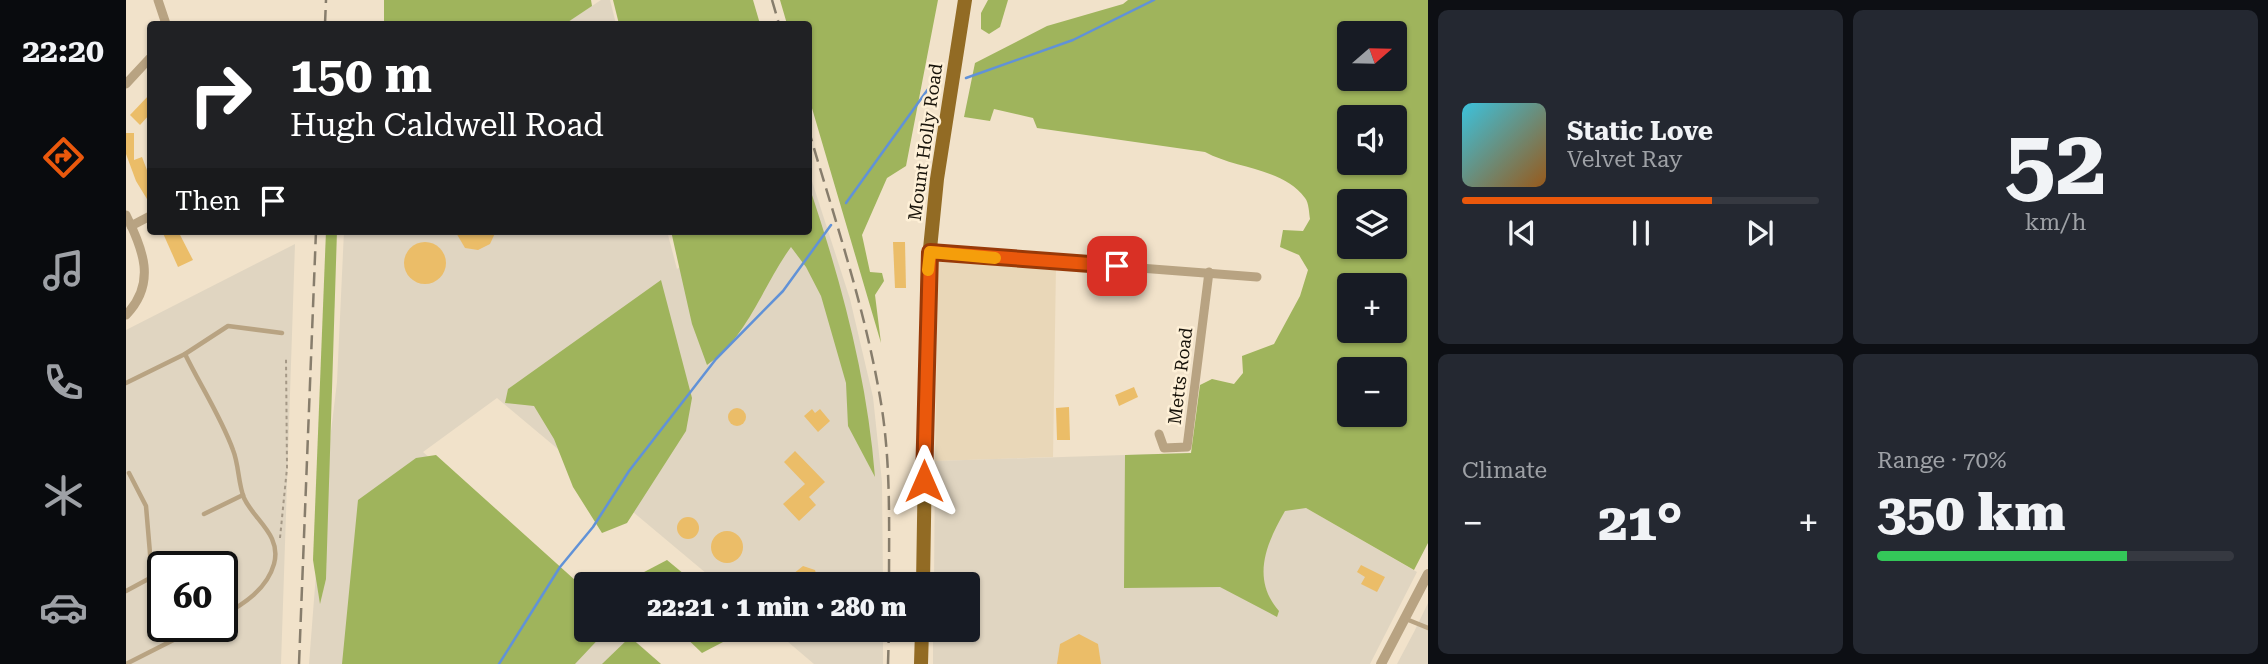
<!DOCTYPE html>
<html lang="en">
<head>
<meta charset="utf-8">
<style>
	:root { --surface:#171b24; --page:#242831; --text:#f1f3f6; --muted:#9ea1a6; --line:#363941; --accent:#ea580c }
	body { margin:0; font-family:"Roboto Serif",serif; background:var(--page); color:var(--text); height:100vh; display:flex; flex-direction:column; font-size:26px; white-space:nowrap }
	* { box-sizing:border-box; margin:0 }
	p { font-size:23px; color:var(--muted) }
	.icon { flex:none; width:38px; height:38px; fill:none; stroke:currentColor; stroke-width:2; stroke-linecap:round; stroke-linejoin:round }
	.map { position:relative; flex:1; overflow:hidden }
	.sheet { display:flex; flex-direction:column; gap:10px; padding:10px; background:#0d0f14; width:840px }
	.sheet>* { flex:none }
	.banner { position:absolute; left:21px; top:21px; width:665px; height:214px; border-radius:7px; box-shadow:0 2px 5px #0004; background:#202124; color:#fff; overflow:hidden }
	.needle { width:46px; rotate:70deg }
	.fabs { position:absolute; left:1211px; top:21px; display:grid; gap:14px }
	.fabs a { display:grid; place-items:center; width:70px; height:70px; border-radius:7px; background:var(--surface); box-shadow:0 2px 5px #0004; font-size:35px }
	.speed { position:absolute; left:21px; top:551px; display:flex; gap:14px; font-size:35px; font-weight:700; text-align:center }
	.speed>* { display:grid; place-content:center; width:91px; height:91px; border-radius:50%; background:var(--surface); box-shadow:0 2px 5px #0004; line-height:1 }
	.speed .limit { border:4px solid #111; border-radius:10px; background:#fff; color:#111 }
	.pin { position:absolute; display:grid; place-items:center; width:60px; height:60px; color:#fff; margin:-30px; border-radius:14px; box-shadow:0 4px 10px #0006 }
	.me { position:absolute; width:77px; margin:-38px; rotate:0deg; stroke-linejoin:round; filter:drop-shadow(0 0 5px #0008) }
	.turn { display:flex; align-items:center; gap:24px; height:147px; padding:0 28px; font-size:32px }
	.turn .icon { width:91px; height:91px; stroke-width:2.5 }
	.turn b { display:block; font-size:49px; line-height:60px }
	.then { display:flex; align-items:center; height:66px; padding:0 28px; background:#0003; gap:14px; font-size:26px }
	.big { font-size:52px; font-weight:800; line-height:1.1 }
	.sheet .widget { flex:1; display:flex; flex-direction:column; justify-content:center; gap:10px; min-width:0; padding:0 24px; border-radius:10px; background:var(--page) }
	.sheet .dial { align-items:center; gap:0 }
	.dial b { font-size:91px; line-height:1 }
	.song { display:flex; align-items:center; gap:21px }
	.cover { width:84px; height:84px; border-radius:10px; background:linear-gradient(135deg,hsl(190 70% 55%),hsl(30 70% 35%)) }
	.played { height:7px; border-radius:4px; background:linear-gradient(90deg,var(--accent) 70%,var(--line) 70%) }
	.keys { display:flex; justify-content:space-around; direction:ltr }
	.heat { display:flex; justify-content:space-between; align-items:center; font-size:38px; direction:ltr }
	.charge { height:10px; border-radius:5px; background:linear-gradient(90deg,#34c759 70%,var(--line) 0) }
	.sheet .tiles { flex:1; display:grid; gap:10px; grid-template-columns:repeat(2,1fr) }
	.trip { position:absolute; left:448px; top:572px; width:406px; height:70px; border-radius:7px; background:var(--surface); box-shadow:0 2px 5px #0004; font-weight:800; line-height:70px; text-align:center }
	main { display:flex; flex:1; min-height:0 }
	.tab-bar { display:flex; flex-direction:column; width:126px; justify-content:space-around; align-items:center; background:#090b0e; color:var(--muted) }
	.tab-bar .icon { width:49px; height:49px }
	.tab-bar .on { color:var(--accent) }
	.tab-bar b { font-size:32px; color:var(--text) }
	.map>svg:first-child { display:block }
	.built { fill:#e9d7b8 }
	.industrial { fill:#e0d5c1; fill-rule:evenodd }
	.forest { fill:#9fb45c; fill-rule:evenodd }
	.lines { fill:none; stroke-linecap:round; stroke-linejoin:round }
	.stream { stroke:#6192d7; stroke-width:2.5 }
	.building { fill:#ebbd68 }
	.path { stroke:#a49886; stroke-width:2; stroke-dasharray:3.5 3.5; stroke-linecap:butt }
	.service { stroke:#b8a382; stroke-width:4.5 }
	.minor { stroke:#b8a382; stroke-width:9 }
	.tertiary { stroke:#b8a382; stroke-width:10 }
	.primary { stroke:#926b24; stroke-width:14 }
	.rail { stroke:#877d6c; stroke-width:2.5; stroke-dasharray:14 7; stroke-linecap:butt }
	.route-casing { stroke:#983908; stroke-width:18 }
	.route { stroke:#ea580c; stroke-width:12 }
	.slow { stroke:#f59e0b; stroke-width:12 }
	.labels { text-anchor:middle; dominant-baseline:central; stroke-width:5; stroke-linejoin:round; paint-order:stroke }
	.street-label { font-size:18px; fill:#18130a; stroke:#fef0d7 }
</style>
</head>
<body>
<main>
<nav class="tab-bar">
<b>22:20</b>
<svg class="icon on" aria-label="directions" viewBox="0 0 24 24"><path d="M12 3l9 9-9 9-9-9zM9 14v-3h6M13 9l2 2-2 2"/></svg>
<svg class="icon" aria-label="music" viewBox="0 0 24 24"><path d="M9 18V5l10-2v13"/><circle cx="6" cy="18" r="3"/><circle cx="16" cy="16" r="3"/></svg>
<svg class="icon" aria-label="phone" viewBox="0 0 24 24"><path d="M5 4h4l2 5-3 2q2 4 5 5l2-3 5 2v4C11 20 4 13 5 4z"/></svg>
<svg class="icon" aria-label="climate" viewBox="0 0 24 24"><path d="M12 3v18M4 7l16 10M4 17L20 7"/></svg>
<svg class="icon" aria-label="car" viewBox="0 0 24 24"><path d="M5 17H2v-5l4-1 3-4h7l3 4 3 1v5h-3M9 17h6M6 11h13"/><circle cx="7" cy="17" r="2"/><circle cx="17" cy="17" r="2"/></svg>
</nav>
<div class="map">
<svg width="1302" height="664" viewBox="0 0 1302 664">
	<rect width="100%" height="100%" fill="#f1e2ca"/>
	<polygon class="built" points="812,258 930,266 927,457 809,461"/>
	<g class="industrial">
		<polygon points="475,0 484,0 490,24 439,24"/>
		<polygon points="684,175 724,299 747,397 756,482 757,584 593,584 371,398 297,452 460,597 460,630 497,630 535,664 183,664 194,522 211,382 218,231 541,231 551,269 605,231 682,231"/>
		<path d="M 169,244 L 155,664 L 0,664 L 0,330 ZM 37,567 L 96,567 L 96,626 L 37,626 Z"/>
		<polygon points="1092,452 1161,497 1291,572 1244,664 807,664 807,630 842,630 842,584 808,584 809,461"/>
		<polygon points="1302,603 1302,664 1271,664 1288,632"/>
		<polygon points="648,630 757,630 757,664 688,664"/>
	</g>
	<g class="forest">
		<polygon points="258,0 465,0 466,6 439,24 258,24"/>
		<polygon points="487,0 627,0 634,24 493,24"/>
		<polygon points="654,0 812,0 780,166 761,178 736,235 744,272 756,273 758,281 749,295 755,343 683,98 682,24 661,24"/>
		<polygon points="862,0 882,0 874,27 863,34 855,29 855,13"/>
		<path d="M 1002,0 L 1302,0 L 1302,543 L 1288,570 L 1180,508 L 1159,511 C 1140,544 1125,579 1153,611 L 1151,617 L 1094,587 L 998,588 L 999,455 L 1065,453 L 1074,385 L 1086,379 L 1108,384 L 1117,373 L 1116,356 L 1148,344 L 1174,296 L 1182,270 L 1173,255 L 1154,247 L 1157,230 L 1177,231 L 1184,219 C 1183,213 1183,203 1179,198 C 1157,168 1110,169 1079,152 L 911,128 L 907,118 L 868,109 L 864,121 L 838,117 L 849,63 L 921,26 L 997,4 ZM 1223,33 L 1269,33 L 1269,79 L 1223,79 ZM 1223,117 L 1269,117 L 1269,163 L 1223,163 ZM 1269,201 L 1269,247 L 1223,247 L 1223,201 ZM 1223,285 L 1269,285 L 1269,331 L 1223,331 ZM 1223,369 L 1269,369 L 1269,415 L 1223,415 Z"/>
		<path d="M 683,186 C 715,281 741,376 749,477 L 722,426 L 720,383 L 695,296 L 680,267 L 665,247 C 637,285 622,337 581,365 L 566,324 L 545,231 L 682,231 Z"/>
		<polygon points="200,231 211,231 200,579 194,604 187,560"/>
		<polygon points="535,280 566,398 560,431 501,523 476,533 447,487 428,439 408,406 379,403 382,389"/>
		<polygon points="310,455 460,590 460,630 481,630 449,664 216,664 232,500 290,458"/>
		<polygon points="541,560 570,584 505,584 501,581"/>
		<polygon points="552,630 620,630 576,653"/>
		<polygon points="504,637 535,664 476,664"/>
	</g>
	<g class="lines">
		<g class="stream">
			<polyline points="840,78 947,40 1028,0"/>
			<polyline points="720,203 805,85"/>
			<polyline points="373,664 434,567 467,527 503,471 590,359 657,291 705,225"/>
		</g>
	</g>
	<g class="building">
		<polygon points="24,94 24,114 14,125 4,115"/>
		<polygon points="0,133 8,133 8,160 16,157 24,178 24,204 10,181 0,154"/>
		<polygon points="36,231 52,231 67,260 52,267"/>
		<polygon points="329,231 370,231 364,244 352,250 339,248"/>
		<polygon points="767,242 779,242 780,288 769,288"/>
		<circle cx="299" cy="263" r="21"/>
		<polygon points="1008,387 1012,397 993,406 989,395"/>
		<polygon points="943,407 944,440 931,440 930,408"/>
		<circle cx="611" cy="417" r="9"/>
		<polygon points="686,409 689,413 694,409 704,421 692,432 678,416"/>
		<polygon points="669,451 699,482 683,497 690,505 673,521 657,504 679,484 658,462"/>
		<circle cx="562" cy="528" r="11"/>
		<circle cx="601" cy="547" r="16"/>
		<polygon points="1235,565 1259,577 1251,592 1235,584 1239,577 1231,572"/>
		<polygon points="677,566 689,570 693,584 667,584 667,574"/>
		<polygon points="634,574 645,575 659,584 620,584"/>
		<polygon points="953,634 972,644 975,664 931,664 934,644"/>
	</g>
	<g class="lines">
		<polyline class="path" points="154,538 161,468 160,358"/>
		<g class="service">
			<path d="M 59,354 C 74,385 95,417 107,450 C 113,465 112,483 118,498 C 128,520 156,535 148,564 C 141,589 118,604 96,616"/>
			<polyline points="0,383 59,354 102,326 156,333"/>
			<polyline points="3,473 20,506 26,577 37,582"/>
			<polyline points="78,514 117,495"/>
			<polyline points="0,591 26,577"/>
			<polyline points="1280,619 1302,628"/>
			<polyline points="0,664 75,626"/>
		</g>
		<g class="minor">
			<polyline points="32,0 40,24"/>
			<polyline points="0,84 24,58"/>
			<path d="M 0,215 C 17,249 31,283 0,315"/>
			<polyline points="5,226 24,216"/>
			<polyline points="804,252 1131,277"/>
			<polyline points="1033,434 1038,448 1061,447 1083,272"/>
		</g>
		<polyline class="tertiary" points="1255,664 1302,574"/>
		<g class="primary">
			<polyline points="797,584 802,269 811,179 839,0"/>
			<polyline points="795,664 796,630"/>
		</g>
		<g class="rail">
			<polyline points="646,0 653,24"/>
			<polyline points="199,24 200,0"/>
			<path d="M 682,128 C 708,217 738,305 754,397 C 765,459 763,522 763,584"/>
			<polyline points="173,664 190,231"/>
			<polyline points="762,664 763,630"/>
		</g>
	</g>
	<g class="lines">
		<defs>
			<polyline id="route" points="798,481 804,252 991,266"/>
		</defs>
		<use href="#route" class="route-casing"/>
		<use href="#route" class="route"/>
		<polyline class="slow" points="802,270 804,252 869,258"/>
	</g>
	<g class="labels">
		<g class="street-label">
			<text transform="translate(799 142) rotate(-82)">Mount Holly Road</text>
			<text transform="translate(1054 376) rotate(-83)">Metts Road</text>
		</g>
	</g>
</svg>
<div class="fabs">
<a><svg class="needle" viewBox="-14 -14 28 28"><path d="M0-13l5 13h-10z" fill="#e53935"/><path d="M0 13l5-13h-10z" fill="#9ea1a6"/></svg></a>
<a><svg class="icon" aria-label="sound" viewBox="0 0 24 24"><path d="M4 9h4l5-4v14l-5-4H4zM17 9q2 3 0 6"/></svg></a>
<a><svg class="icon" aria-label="layers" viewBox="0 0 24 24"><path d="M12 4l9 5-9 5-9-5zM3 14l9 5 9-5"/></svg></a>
<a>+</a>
<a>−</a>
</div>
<div class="speed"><div class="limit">60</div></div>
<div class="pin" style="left:991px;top:266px;background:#d93025"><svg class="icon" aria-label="arrive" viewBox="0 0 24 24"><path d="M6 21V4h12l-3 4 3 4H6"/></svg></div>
<svg class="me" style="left:798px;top:481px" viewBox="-20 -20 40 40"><path d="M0-17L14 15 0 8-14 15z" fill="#ea580c" stroke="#fff" stroke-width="4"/></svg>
<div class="trip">22:21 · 1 min · 280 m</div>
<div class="banner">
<div class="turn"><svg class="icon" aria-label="right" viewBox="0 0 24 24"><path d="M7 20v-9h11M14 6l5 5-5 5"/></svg><div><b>150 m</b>Hugh Caldwell Road</div></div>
<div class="then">Then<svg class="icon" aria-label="arrive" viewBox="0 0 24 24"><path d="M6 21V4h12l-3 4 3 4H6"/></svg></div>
</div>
</div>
<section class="sheet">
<div class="tiles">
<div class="widget">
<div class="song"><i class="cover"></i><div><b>Static Love</b><p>Velvet Ray</p></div></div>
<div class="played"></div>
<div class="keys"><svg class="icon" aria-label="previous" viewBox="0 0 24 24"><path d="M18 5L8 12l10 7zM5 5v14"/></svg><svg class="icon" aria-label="pause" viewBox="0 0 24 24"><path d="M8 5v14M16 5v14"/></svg><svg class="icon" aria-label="next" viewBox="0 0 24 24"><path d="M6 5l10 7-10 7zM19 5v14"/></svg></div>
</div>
<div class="widget dial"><b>52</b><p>km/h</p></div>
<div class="widget"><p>Climate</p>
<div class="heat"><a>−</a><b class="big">21°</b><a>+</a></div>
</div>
<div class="widget"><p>Range · 70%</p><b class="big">350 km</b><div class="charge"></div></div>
</div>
</section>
</main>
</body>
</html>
